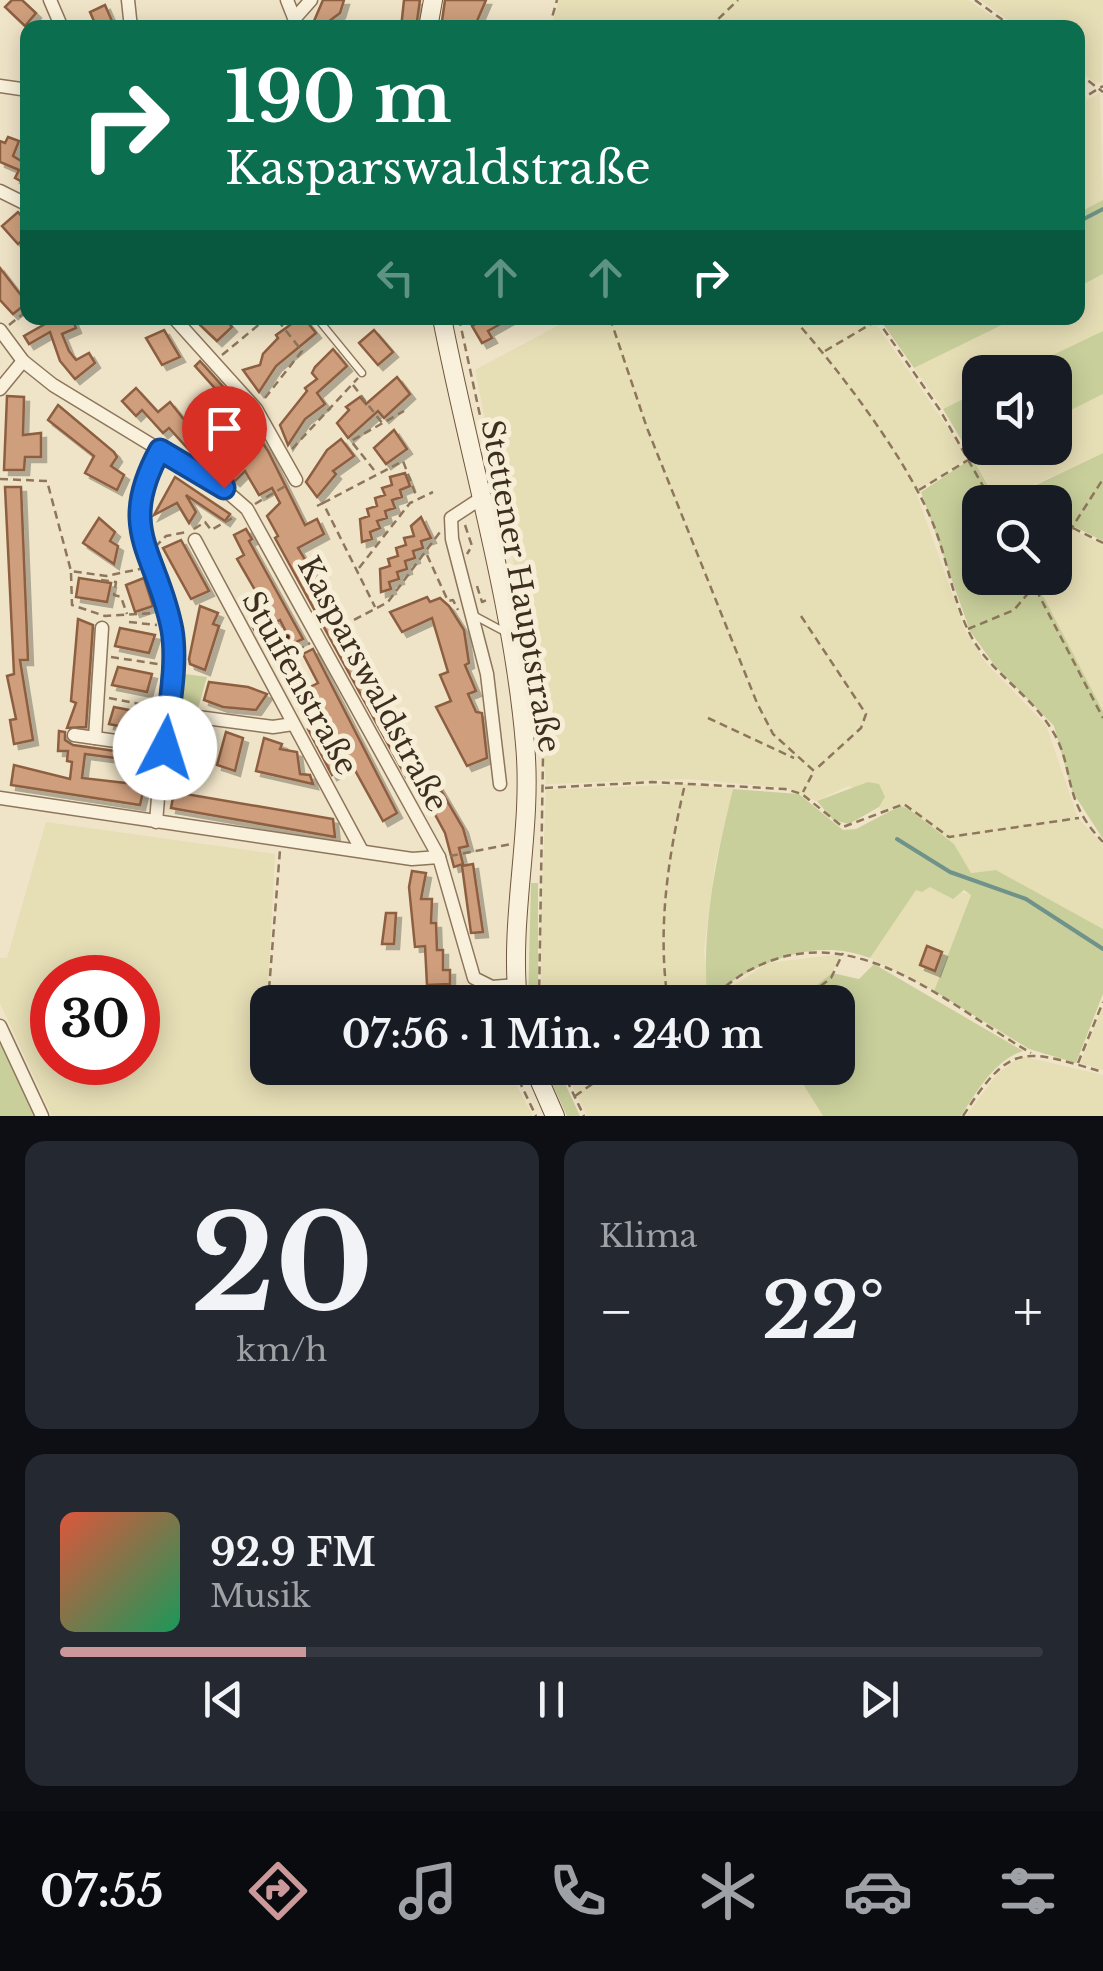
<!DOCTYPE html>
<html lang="de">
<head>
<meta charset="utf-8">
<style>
	:root { --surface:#171b24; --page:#242831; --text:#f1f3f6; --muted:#9ea1a6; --line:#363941; --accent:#cc999b }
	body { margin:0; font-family:"Libre Baskerville",serif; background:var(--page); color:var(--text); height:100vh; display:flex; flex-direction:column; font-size:38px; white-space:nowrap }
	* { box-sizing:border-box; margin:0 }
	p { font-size:32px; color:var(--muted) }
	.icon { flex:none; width:55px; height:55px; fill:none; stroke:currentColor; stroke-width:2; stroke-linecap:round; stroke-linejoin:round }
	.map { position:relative; height:1116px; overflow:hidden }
	.side { display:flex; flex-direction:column; gap:25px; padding:25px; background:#0d0f14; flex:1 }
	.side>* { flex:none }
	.top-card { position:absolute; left:20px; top:20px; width:1065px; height:305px; border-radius:20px; box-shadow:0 5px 25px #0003; background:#0b6e4f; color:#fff; overflow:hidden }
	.fabs { position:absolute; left:962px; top:355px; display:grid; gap:20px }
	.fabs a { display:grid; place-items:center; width:110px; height:110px; border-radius:20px; background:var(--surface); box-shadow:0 5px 25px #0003; font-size:50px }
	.speed { position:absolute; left:30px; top:955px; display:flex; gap:20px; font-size:50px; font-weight:700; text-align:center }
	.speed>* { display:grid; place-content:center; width:130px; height:130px; border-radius:50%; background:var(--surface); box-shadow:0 5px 25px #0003; line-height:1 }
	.speed .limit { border:15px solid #d22; background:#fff; color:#111 }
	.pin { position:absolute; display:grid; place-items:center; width:85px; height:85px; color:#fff; margin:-102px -42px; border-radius:50% 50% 50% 0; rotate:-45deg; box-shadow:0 0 10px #0007 }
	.pin .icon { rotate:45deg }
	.me { position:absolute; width:110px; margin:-55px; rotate:5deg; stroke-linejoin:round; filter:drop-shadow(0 0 8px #0008) }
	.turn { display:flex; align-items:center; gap:35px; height:210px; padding:0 40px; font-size:45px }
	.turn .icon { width:130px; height:130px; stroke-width:2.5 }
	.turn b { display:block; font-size:70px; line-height:85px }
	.lanes { display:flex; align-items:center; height:95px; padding:0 40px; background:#0003; justify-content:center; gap:50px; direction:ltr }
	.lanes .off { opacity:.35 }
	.big { font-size:75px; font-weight:700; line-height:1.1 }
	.side .card { flex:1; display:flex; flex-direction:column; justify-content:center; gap:15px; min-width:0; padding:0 35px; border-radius:20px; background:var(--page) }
	.side .dial { align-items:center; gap:0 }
	.dial b { font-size:130px; line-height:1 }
	.song { display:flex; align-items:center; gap:30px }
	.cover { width:120px; height:120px; border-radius:15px; background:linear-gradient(135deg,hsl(10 70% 55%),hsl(150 70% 35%)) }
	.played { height:10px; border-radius:5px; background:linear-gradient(90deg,var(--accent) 25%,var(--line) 25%) }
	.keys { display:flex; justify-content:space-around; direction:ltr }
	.heat { display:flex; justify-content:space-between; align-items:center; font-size:55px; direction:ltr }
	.side .tiles { flex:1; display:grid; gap:25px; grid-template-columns:1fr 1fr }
	.card:last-child { grid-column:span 2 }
	.trip { position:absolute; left:250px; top:985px; width:605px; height:100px; border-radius:20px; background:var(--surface); box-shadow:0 5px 25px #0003; font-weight:700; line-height:100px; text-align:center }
	.menu { display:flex; height:160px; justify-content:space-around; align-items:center; background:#090b0e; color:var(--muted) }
	.menu .icon { width:70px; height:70px }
	.menu .selected { color:var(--accent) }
	.menu b { font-size:45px; color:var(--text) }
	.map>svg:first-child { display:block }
	.farmland { fill:#e6deb5; fill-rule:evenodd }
	.green { fill:#c9cf9b }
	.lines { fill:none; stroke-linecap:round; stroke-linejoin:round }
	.stream { stroke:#6f938a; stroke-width:4 }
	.building { fill:#cf9f7d; stroke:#8d5f41; stroke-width:2.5; fill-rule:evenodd; filter:url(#shadow) }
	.lane-casing { stroke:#8d765c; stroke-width:9 }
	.street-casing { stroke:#8d765c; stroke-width:15 }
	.secondary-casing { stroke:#6f573f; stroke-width:20 }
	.path { stroke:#8d765c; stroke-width:2.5; stroke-dasharray:8 5; stroke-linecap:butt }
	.lane { stroke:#faf1dc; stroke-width:6 }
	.street { stroke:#faf1dc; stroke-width:12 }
	.secondary { stroke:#faf1dc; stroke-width:18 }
	.route-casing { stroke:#114b97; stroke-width:25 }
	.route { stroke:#1a73e8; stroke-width:18 }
	.labels { text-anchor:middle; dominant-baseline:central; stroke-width:10; stroke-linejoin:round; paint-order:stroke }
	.street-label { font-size:30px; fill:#3d2e20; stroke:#f7eed8 }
</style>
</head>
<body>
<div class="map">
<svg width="1103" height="1116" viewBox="0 0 1103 1116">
	<defs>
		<filter id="shadow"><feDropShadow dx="5" dy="5" stdDeviation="0" flood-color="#0004"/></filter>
	</defs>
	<rect width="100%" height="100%" fill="#f0e4c8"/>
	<g class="farmland">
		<polygon points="559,0 968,0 1009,27 551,27"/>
		<polygon points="980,0 1103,0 1102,82 1095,83 1078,70 1078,28 1018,27"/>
		<polygon points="1100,93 1103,200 1078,213 1078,104"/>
		<polygon points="1103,274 1103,331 1017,372 980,372 980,391 943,409 914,368 1016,318 1078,318 1078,287"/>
		<polygon points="572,318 872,318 969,458 916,492 965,630 986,663 1046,725 1078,818 1103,845 1103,929 996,870 970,873 954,844 913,811 900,806 883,813 879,807 885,797 848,786 816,801 787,788 689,779 546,784 537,679 475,370"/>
		<polygon points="1103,394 1103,453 997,502 973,458 995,448 1055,448 1055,418"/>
		<polygon points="1073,530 1103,545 1103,711 1038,586 1043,578 1055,578 1055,559"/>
		<polygon points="687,784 733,789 715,864 704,950 710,1001 768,963 841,954 832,973 795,1002 542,1002 540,939 546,790"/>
		<path d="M 46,822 L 275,854 L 268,989 L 475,998 L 477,1002 L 268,1002 L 268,1068 L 507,1068 L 533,1116 L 52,1116 L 0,1003 L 0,958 L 7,958 ZM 52,978 L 138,978 L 138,1062 L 52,1062 Z"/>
		<polygon points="930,887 971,894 934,991 870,958 916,889"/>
		<polygon points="1103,1006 1103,1070 1080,1063"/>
		<polygon points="1021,1056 1103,1075 1103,1116 966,1116 997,1074"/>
		<polygon points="564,1068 793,1068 823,1116 587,1116"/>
	</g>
	<g class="green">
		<polygon points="1103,200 1103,274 1078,287 1078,213"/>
		<polygon points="879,318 1016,318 914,368"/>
		<polygon points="1103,331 1103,394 1055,418 1055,372 1017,372"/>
		<polygon points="980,391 980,448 995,448 973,459 997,502 980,502 980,578 1043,578 1038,586 1103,711 1103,839 1072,791 1054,726 995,666 970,631 921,492 972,458 943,409"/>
		<polygon points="1103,453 1103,541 1075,527 1055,559 1055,502 1000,502"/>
		<polygon points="178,673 207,677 197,712 175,703"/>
		<polygon points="868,782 879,784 885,797 879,807 849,824 833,820 817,801"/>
		<path d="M 733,789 L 799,794 L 843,830 L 856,829 L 900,806 L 909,809 L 954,844 L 971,873 L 996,870 L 1103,929 L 1103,994 L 1076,1063 L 1029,1049 L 934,991 L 971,895 L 964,890 L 953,899 L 930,887 L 922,892 L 916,890 L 870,958 C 811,935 755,965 707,997 C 702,925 716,858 733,789 Z"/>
		<polygon points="531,883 538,883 538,1002 528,1002"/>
		<path d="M 874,964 L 1023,1051 C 996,1059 976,1092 961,1116 L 823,1116 L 793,1068 L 838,1068 L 838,1002 L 795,1002 L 832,973 L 859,979 Z"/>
		<polygon points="0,1026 42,1116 0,1116"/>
		<polygon points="545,1068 558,1068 580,1116 567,1116"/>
	</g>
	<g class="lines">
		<g class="stream">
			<polyline points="1078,222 1103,209"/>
			<polyline points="882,320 890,318"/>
			<polyline points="897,839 950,872 1026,899 1103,949"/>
		</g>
	</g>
	<g class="building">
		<polygon points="12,0 22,0 36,13 25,26 5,7"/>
		<polygon points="323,0 344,0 340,13 320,28 311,28"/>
		<polygon points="404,0 420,0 416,28 401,28"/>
		<polygon points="445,0 486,0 474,28 441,28"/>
		<polygon points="105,5 115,28 97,28 90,12"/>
		<polygon points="8,137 19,141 13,156 23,162 28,155 28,185 15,178 19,170 0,162 0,141 5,143"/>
		<polygon points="18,212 28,224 28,236 18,244 2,226"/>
		<polygon points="0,268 27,303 13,314 0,300"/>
		<polygon points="39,318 72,318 76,328 62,334 69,351 76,360 89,353 95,363 75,379 60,361 50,332 29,344 24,336 45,324"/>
		<polygon points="207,318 224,318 232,327 217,341 200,325"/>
		<polygon points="284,318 304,318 316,333 276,366 259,392 243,370 260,365 263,354 278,338 276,335 290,325"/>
		<polygon points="486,318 511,318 488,331 492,338 482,343 472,326"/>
		<polygon points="164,330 180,357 162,365 146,338"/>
		<polygon points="374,330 393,352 378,365 359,343"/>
		<polygon points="333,349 347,366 317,393 325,404 305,419 288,445 280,425 307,391 305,388 317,379 312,373 315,367"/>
		<polygon points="200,361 243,409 238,414 195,366"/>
		<polygon points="397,377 410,394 384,418 378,411 348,438 337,423 349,410 346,407 360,397 366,404"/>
		<polygon points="136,388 158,412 170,402 201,441 190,451 169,428 163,433 142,410 136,416 122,401"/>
		<polygon points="7,396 24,397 23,435 41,433 41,457 25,457 24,470 4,470"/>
		<polygon points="58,405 114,452 117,457 111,466 124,475 117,490 85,473 94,456 48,420"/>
		<polygon points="243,413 268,451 305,525 317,519 324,534 298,548 326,595 317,600 337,635 348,629 384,692 382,701 393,721 389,723 426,779 432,775 463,828 468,846 459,848 463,864 454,867 445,833 426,798 422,800 406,777 275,538 278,536 267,516 280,503 272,488 259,495 245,471 235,481 201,452"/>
		<polygon points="394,430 407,449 386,464 374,448"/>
		<polygon points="341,439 354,456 333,471 336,474 317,497 306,482 327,450"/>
		<polygon points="405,473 410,486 400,490 402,497 392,500 395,508 385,511 387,518 377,521 380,528 370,532 372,539 362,542 360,519 369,516 367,509 377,506 375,498 385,495 382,488 392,485 390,477"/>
		<polygon points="175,477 230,514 225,521 186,495 196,512 189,523 177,503 154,515"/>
		<polygon points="5,487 21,487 28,660 20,660 33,740 14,744 10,720 16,719 7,676 14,674"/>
		<polygon points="421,517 431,538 421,541 423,548 413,551 415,558 405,561 407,569 397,572 399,579 389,582 391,589 381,592 380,569 390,566 388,559 398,556 396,548 406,545 404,538 414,536 411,526"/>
		<polygon points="99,518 115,532 110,541 118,546 114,564 83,543"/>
		<polygon points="246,529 252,539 249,541 303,639 292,644 280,620 258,631 265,649 251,624 269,614 237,559 244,555 234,535"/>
		<polygon points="181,540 209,591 191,599 163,548"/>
		<polygon points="79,578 111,583 107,602 76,597"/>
		<polygon points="144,578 153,606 135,612 126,585"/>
		<polygon points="427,597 430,602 440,598 449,606 464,630 469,663 465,665 476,691 468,694 476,712 482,713 487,758 467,766 436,707 451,701 440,675 448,672 432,618 402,632 390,612"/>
		<polygon points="200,606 218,613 213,624 219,626 205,670 190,664 189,659"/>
		<polygon points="78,619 93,625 86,727 67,728 76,703 71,701"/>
		<polygon points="120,628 155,635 149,653 115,646"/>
		<polygon points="313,649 397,813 383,821 352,765 332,775 308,729 322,721 310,687 318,683 303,654"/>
		<polygon points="118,667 152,674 147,692 112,685"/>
		<polygon points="209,682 248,687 267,694 256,710 223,707 204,700"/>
		<polygon points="114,707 149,714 143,731 109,724"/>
		<polygon points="188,727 205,733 196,766 179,760"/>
		<path d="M 59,731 L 65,732 L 65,740 L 73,745 L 151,756 L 140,805 L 11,785 L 14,765 L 70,779 L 72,762 L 67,761 L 68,751 L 58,751 ZM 85,754 L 138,761 L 135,784 L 82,778 Z"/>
		<polygon points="226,732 243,738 235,771 217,765"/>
		<polygon points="264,738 282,744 280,749 297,752 300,774 310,775 313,784 256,771"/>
		<polygon points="174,792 333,819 335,837 171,808"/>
		<polygon points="473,864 483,932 471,933 462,866"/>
		<polygon points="412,871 426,873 421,899 432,899 431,923 436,923 437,950 443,950 443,970 450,970 450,984 427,985 425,946 415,947 409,887"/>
		<polygon points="386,913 396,913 394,944 382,944"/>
		<polygon points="927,946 942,952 935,971 920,965"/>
	</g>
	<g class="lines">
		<defs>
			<g id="lane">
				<polyline points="317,318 362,373"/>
				<polyline points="475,616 505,632"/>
			</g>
			<g id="street">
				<polyline points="50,0 62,28"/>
				<polyline points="128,0 131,28"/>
				<polyline points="287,0 298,28"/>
				<polyline points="295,18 311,0"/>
				<polyline points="0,86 28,90"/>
				<polyline points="0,191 28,205"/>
				<polyline points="174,318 256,409 296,480"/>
				<polyline points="0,330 23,361 53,385 224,489 247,509 439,857 474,978 492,987 516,985"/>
				<polyline points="0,389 23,361"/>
				<polyline points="480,499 451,518 452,539 487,674 500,784"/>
				<polyline points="195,540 362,851"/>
				<polyline points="168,713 273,727 293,724"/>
				<polyline points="74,735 165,748"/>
				<polyline points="95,738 102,628"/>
				<polyline points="0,798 412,859 439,857"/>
				<path d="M 156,822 L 172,632 L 139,530 C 138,501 147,475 161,450"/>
				<polyline points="0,1026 42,1116"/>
			</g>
			<g id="secondary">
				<polyline points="428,28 433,0"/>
				<path d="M 442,318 C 469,457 513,602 525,744 C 533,830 509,916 518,1002"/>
				<polyline points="534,1068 555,1116"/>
			</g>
		</defs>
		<use href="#lane" class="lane-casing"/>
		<use href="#street" class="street-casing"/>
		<use href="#secondary" class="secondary-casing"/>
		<g class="path">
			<polyline points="975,0 1014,28"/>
			<polyline points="343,22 356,28"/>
			<polyline points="549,28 557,0"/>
			<polyline points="709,28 738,0"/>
			<polyline points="1078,73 1103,92"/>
			<polyline points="1078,101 1103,86"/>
			<polyline points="459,318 510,555"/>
			<polyline points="610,318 647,428 757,703 773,734 814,771 803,792"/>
			<path d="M 793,318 C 840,371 908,460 934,526 C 947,559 952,595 967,628 C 985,669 1026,690 1050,727 C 1077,767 1059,797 1103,842"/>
			<polyline points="876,318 940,410 992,502"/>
			<polyline points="9,325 28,310"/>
			<polyline points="825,351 876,321"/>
			<polyline points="222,355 267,318"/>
			<polyline points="353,385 382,423"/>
			<polyline points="265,398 302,351 276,318"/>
			<polyline points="292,449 358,378"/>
			<polyline points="374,470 351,441 404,411"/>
			<polyline points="0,479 47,481 71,571 106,576 140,569"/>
			<polyline points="919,490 968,460"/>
			<polyline points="323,503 403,461 417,498"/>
			<polyline points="255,504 287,485"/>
			<polyline points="317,506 323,503 375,607"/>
			<polyline points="465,525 472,546 467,554"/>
			<polyline points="1073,528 1103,543"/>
			<polyline points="194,529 205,522 211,530 236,516"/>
			<polyline points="155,547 166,536 187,532"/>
			<polyline points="1055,554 1103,479"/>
			<polyline points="427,555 448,601 453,600 458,610"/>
			<polyline points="359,568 410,503 433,492"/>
			<polyline points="71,573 72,605 105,616 154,613"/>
			<polyline points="1030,578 1103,718"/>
			<polyline points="101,580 116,582 114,595 121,597 127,614"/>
			<polyline points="477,586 482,602 487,600"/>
			<polyline points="801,616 866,714 861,728 815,770"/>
			<polyline points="522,617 543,756 539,1002"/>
			<polyline points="129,622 157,625"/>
			<polyline points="968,629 1014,610 1041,578"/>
			<polyline points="331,632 388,602 440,532"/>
			<polyline points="111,657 158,664"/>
			<polyline points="274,663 310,643"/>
			<polyline points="109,698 155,707"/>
			<polyline points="708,718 794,758"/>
			<polyline points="545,788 652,782 785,789 802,794 843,827 904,804 949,837 1079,818"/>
			<polyline points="450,856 511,844"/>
			<polyline points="268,1002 280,850"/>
			<path d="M 668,1002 C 657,928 668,857 685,784"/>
			<path d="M 705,1002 C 721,991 737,975 756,967 C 856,918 948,1005 1031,1053"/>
			<polyline points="800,1002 831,978 843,953"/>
			<polyline points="266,1037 268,1015"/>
			<polyline points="1078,1063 1103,1002"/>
			<polyline points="513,1068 536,1116"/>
			<polyline points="561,1068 584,1116"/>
			<polyline points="575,1096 615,1068"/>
			<path d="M 963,1116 C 1011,1041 1023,1049 1103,1072"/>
		</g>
		<use href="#lane" class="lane"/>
		<use href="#street" class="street"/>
		<use href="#secondary" class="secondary"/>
	</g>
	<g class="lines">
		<defs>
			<path id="route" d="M 165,748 C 168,711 178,666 172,630 C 158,554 115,531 160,450 L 224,488"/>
		</defs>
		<use href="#route" class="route-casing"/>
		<use href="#route" class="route"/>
	</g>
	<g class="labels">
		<g class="street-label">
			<text transform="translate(521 586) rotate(80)">Stettener Hauptstraße</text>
			<text transform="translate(300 683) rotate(61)">Stuifenstraße</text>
			<text transform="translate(373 684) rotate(62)">Kasparswaldstraße</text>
		</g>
	</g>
</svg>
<div class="fabs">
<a><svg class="icon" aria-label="sound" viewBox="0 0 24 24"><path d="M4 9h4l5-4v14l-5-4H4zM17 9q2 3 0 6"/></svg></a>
<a><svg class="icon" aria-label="search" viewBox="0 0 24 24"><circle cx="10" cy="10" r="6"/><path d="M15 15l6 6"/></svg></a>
</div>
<div class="speed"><div class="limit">30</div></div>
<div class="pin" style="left:224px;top:488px;background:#d93025"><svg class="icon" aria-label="arrive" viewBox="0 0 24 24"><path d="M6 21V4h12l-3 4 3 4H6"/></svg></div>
<svg class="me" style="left:165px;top:748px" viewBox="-20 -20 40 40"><circle r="19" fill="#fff"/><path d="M0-13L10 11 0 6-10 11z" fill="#1a73e8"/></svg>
<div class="trip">07:56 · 1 Min. · 240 m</div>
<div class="top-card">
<div class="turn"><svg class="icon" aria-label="right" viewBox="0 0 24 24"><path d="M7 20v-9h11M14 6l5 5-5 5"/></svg><div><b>190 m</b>Kasparswaldstraße</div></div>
<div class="lanes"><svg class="icon off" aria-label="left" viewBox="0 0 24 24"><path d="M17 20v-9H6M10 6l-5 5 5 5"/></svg><svg class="icon off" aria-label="ahead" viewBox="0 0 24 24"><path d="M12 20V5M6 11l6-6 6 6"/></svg><svg class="icon off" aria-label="ahead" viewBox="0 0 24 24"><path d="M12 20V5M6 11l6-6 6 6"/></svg><svg class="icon" aria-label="right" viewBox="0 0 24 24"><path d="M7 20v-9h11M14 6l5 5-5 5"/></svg></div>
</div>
</div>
<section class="side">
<div class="tiles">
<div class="card dial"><b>20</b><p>km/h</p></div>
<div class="card"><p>Klima</p>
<div class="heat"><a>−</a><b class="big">22°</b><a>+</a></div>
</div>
<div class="card">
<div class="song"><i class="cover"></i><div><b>92.9 FM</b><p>Musik</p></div></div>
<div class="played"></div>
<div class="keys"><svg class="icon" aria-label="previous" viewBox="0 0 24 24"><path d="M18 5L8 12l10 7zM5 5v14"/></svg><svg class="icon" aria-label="pause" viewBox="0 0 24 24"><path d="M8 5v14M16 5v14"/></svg><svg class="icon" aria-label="next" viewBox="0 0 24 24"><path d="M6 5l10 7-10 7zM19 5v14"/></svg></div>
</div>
</div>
</section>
<nav class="menu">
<b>07:55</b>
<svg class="icon selected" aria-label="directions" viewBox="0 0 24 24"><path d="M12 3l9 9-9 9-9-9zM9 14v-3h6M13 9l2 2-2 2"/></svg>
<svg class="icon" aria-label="music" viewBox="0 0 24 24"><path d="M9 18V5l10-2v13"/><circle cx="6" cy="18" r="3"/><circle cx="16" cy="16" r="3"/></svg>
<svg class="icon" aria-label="phone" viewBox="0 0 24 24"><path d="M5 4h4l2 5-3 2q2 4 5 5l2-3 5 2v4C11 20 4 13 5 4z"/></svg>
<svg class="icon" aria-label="climate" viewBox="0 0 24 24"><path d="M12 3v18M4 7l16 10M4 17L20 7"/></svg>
<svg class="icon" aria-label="car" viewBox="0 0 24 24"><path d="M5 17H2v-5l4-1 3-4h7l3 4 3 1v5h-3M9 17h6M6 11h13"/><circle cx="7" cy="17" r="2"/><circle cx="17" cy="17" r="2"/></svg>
<svg class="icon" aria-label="filters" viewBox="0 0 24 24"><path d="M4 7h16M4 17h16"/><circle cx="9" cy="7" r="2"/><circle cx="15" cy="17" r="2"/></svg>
</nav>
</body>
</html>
